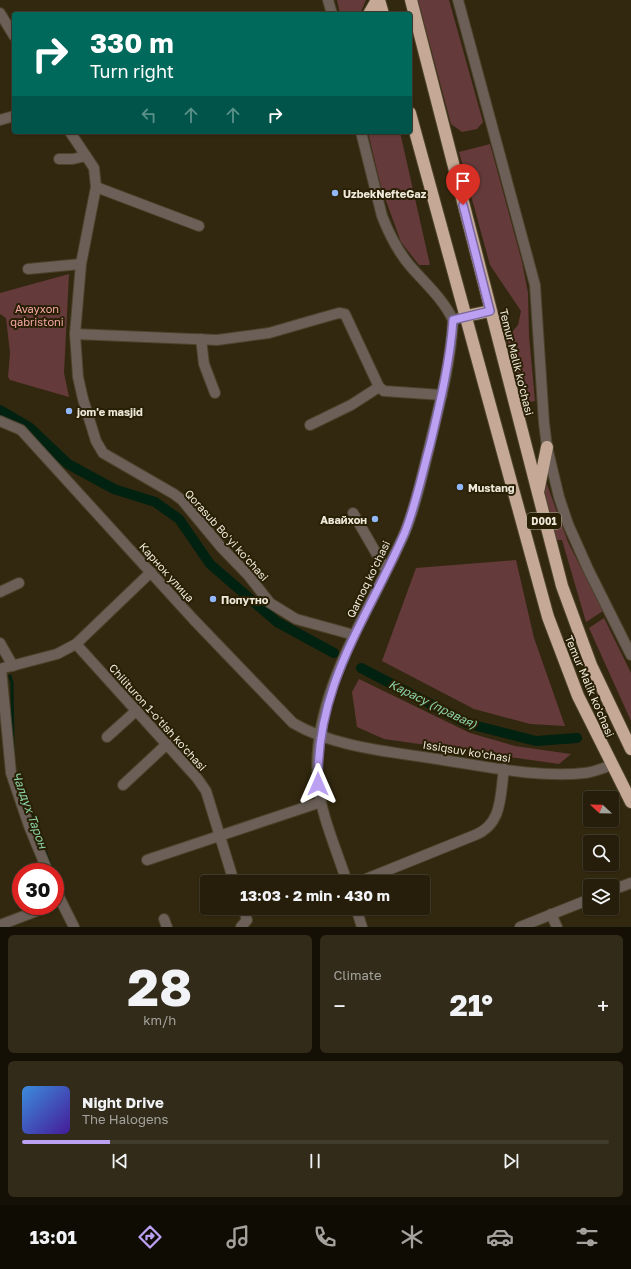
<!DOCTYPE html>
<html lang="en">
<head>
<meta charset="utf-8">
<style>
	:root { --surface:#261e0b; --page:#322b19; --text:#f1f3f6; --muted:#a4a29d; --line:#423c2c; --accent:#bca0f2 }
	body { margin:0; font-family:"Golos Text",sans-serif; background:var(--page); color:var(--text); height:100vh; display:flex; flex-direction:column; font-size:15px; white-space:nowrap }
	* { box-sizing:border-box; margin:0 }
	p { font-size:13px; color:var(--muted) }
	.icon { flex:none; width:22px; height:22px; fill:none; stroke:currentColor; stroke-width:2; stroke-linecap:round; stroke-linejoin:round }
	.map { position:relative; height:927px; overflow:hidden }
	.panel { display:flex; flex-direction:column; gap:8px; padding:8px; background:#151006; flex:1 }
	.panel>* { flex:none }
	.hud { position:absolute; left:12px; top:12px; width:400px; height:122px; border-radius:4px; box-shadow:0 1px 3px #0004,0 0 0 1px var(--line); background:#00695c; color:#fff; overflow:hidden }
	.needle { width:26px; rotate:292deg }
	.controls { position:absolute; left:583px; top:791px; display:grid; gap:8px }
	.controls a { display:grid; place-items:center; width:36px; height:36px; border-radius:4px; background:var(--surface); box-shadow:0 1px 3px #0004,0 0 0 1px var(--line); font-size:20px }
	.speed { position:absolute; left:12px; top:863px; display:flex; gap:8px; font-size:20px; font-weight:700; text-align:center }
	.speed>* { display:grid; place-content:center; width:52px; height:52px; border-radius:50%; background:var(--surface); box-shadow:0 1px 3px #0004,0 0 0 1px var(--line); line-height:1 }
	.speed .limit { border:6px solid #d22; background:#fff; color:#111 }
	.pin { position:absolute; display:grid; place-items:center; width:34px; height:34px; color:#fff; margin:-41px -17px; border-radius:50% 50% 50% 0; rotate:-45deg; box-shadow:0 0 4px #0007 }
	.pin .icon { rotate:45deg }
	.me { position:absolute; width:44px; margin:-22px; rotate:0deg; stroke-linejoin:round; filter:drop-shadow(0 0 3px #0008) }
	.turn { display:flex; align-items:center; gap:14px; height:84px; padding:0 12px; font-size:18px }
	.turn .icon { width:52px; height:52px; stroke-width:2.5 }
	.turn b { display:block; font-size:28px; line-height:34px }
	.lanes { display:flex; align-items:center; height:38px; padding:0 12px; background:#0003; justify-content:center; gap:20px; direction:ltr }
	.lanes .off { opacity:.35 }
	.big { font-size:30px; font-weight:700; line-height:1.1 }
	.panel .card { flex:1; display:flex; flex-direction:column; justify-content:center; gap:6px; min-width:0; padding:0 14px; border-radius:6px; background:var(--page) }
	.panel .dial { align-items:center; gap:0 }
	.dial b { font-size:52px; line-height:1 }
	.song { display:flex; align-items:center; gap:12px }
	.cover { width:48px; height:48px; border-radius:6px; background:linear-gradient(135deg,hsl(210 70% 55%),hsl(260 70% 35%)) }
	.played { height:4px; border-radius:2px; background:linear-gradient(90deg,var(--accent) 15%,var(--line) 15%) }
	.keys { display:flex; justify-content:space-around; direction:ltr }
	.heat { display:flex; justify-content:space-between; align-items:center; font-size:22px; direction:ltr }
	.panel .tiles { flex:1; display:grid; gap:8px; grid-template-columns:1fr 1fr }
	.card:last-child { grid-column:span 2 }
	.trip { position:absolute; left:200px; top:875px; width:230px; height:40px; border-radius:4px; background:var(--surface); box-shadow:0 1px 3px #0004,0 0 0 1px var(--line); font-weight:700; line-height:40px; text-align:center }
	.menu { display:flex; height:64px; justify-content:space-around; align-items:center; background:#0f0c04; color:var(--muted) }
	.menu .icon { width:28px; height:28px }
	.menu .current { color:var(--accent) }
	.menu b { font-size:18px; color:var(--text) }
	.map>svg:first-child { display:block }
	.green { fill:#653a3a }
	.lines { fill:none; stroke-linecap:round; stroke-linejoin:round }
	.stream { stroke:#012111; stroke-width:3 }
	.canal { stroke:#012111; stroke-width:10 }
	.minor-casing { stroke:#4c432b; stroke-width:12 }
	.highway-casing { stroke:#4c432b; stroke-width:14 }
	.minor { stroke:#6b5f58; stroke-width:10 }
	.highway { stroke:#c5a996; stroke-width:12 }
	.route-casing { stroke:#7a689d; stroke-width:10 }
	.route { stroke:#bca0f2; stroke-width:7 }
	.poi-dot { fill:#91b8fd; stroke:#281f05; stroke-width:1.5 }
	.labels { text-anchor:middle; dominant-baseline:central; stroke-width:4; stroke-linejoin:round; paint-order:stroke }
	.shield { fill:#281f05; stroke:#b3ac9a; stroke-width:1 }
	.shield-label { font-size:10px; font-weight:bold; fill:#efe9da }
	.poi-label { font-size:11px; font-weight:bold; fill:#efe9da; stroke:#281f05; text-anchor:start }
	.park-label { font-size:11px; fill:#f5a7a6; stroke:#281f05 }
	.street-label { font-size:11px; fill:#efe9da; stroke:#281f05 }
	.water-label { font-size:12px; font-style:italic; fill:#8bd3a9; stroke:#281f05 }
</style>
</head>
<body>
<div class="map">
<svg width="631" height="927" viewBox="0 0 631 927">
	<rect width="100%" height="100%" fill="#32280f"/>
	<g class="green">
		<polygon points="337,0 366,0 360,14 340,14"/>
		<polygon points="418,0 449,0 483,122 477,129 462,132 451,124"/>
		<polygon points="368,132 400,132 430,265 419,265 401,242 381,187"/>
		<polygon points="490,144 522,262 528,293 529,336 535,401 529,402 527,394 520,387 507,338 518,325 521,311 490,265 459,152"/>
		<polygon points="69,274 64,373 69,397 10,380 8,377 10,353 6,318 0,314 0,293"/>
		<polygon points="545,479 568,542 603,611 586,622 562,540 557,540 545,496"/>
		<polygon points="516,560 534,638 565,726 530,724 474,709 382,661 416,568"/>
		<polygon points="604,618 631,673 631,721 589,628"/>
		<polygon points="359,679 470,733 515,746 571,754 559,764 384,739 357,727 352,692"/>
	</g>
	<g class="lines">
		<g class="stream">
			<polyline points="10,676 12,683 13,748"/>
			<polyline points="19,782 53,872"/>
			<polyline points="55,877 59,889"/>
		</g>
		<g class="canal">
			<polyline points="0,410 29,427 68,464 114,489 155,502 179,519 210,564 277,622 334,653"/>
			<polyline points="361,668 469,724 536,741 577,738"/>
		</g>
		<defs>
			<g id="minor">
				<polyline points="328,0 332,14"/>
				<polyline points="458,0 535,285 544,423 547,447 559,497 568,524 588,569 631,655"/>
				<polyline points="0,13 14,36"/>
				<polyline points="0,120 14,116"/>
				<polyline points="70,132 94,168 96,187 81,264 75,334 78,377 83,399 96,441 103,453 174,494 182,500 221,547 248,575 270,603 296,619 354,635"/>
				<path d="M 361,132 L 382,216 C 389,234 398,252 411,267 C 426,284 443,299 453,320"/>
				<polyline points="59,159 73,159 86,156"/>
				<polyline points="96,187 199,226"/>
				<polyline points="28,269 81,264"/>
				<polyline points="75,334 217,340 269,333 321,318 339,313 345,314 379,387 384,391 442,395"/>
				<polyline points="201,339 204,364 215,393"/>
				<path d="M 0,421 L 21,430 L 194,620 L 293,723 C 335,748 395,752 443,760 C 489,767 538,778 585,773 C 594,772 603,768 612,765"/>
				<polyline points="310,425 351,405 379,387"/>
				<polyline points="353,513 386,570"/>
				<polyline points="0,592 19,583"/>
				<polyline points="0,643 13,666"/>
				<polyline points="76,644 197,778 206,791 234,882"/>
				<polyline points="0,669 57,654 76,644 151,572"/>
				<polyline points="1,669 11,773 29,826 48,872"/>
				<polyline points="107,737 137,710"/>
				<polyline points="123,785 167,744"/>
				<polyline points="147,860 321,802"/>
				<path d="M 366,879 L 475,835 C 503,824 500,795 504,769"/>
				<path d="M 347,882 C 338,854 320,812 318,784 C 309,694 371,611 405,532 C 416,505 422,476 429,448 C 439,406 451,363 453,320 L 466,316"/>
				<polyline points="55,889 74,927"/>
				<polyline points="612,890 631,883"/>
				<polyline points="356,908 362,927"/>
				<polyline points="551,914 557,927"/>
				<polyline points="164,919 167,927"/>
				<polyline points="0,925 50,906"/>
				<polyline points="241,927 247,920 243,908"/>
				<polyline points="520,927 590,899"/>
			</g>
			<g id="highway">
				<polyline points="379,0 383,14"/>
				<polyline points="411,0 562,586 591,665 631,749"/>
				<polyline points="369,14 377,0"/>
				<polyline points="410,113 548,617 578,696 631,802"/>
				<polyline points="466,316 490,311"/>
				<polyline points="538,492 547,447"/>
			</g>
		</defs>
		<use href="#minor" class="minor-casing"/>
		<use href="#highway" class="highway-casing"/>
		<use href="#minor" class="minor"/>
		<use href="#highway" class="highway"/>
	</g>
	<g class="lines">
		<defs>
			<path id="route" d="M 318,784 C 316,683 367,620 405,532 C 416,504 422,474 430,445 C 440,403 450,362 453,320 L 490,311 L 463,205"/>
		</defs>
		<use href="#route" class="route-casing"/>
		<use href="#route" class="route"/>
	</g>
	<g class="poi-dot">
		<circle cx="335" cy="193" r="4"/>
		<circle cx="69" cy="411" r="4"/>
		<circle cx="460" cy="487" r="4"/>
		<circle cx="375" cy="519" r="4"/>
		<circle cx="213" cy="599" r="4"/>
	</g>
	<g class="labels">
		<rect class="shield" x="527" y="513" width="34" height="16" rx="3"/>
		<g class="shield-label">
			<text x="544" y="521">D001</text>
		</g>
		<g class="poi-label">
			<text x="343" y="193">UzbekNefteGaz</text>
			<text x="77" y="411">jom'e masjid</text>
			<text x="468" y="487">Mustang</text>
			<text x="367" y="519" text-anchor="end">Авайхон</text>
			<text x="221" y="599">Попутно</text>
		</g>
		<g class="park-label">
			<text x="37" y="308">Avayxon<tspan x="37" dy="13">qabristoni</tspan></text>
		</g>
		<g class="street-label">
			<text transform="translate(517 362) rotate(76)">Temur Malik ko'chasi</text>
			<text transform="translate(227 535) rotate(48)">Qorasub Bo'yi ko'chasi</text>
			<text transform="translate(167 572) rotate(48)">Карнок улица</text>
			<text transform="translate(368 579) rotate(-64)">Qarnoq koʻchasi</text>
			<text transform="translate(590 686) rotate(67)">Temur Malik ko'chasi</text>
			<text transform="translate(158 717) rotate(48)">Chilituron 1-o'tish ko'chasi</text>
			<text transform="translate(467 751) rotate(9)">Issiqsuv koʻchasi</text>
		</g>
		<g class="water-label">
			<text transform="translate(433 704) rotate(26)">Карасу (правая)</text>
			<text transform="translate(30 810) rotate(70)">Чалдух Тарон</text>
		</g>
	</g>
</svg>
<div class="controls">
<a><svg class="needle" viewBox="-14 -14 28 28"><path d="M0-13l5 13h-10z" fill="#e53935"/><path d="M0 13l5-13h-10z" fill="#a4a29d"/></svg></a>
<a><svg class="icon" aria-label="search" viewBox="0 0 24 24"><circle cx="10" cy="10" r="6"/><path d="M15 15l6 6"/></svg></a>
<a><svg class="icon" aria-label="layers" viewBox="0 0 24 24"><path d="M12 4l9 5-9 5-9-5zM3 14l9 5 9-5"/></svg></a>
</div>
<div class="speed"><div class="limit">30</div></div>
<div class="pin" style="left:463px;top:205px;background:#d93025"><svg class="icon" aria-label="arrive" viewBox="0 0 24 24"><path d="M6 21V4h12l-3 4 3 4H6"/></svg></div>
<svg class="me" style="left:318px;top:784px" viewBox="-20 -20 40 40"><path d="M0-17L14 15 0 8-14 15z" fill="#bca0f2" stroke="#fff" stroke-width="4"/></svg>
<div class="trip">13:03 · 2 min · 430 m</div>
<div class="hud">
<div class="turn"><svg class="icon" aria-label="right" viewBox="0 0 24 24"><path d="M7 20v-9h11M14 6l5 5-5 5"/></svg><div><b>330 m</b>Turn right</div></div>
<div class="lanes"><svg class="icon off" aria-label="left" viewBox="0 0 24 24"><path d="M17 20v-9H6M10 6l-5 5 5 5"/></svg><svg class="icon off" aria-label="ahead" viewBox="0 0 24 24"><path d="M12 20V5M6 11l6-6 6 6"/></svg><svg class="icon off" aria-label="ahead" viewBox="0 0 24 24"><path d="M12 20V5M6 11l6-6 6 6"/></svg><svg class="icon" aria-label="right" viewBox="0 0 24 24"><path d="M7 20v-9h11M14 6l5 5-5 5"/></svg></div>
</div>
</div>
<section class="panel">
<div class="tiles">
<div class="card dial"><b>28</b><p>km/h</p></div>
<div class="card"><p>Climate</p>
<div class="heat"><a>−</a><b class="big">21°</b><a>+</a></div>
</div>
<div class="card">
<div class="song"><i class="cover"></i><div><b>Night Drive</b><p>The Halogens</p></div></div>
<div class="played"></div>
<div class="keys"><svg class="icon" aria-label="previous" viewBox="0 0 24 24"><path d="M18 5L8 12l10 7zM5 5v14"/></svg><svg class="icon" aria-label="pause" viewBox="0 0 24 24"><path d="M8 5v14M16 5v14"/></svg><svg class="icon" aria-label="next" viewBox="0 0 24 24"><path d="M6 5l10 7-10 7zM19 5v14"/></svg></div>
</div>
</div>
</section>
<nav class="menu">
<b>13:01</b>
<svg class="icon current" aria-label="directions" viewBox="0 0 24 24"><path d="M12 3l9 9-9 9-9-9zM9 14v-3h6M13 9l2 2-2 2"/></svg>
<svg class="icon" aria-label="music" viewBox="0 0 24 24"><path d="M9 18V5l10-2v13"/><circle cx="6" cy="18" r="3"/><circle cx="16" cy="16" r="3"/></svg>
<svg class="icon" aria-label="phone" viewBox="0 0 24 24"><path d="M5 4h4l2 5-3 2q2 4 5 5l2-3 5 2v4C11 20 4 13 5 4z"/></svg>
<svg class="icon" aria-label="climate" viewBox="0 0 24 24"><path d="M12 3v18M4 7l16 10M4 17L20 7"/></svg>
<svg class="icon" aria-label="car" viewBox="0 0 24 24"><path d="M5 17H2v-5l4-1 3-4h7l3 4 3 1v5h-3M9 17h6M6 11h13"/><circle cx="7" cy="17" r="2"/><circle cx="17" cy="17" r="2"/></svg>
<svg class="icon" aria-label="filters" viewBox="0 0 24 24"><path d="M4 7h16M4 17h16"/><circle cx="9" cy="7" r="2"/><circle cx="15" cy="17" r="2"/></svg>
</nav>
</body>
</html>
